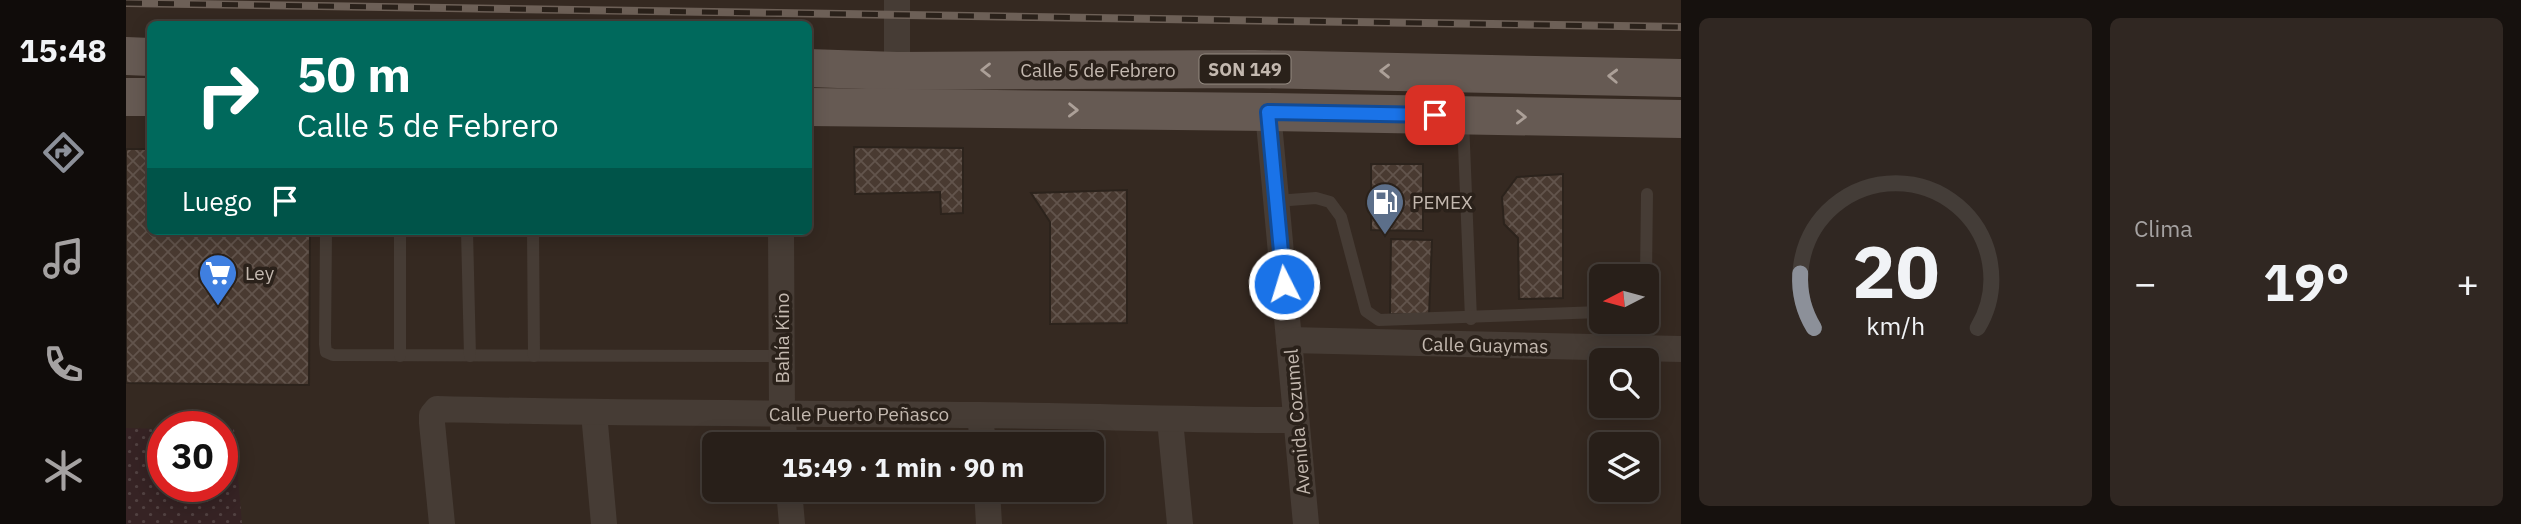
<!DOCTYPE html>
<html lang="es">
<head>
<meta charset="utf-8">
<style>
	:root { --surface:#281f19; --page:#302722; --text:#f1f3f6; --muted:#a5a2a2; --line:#443d38; --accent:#8c9099 }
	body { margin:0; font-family:"IBM Plex Sans",sans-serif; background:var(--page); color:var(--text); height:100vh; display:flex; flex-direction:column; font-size:26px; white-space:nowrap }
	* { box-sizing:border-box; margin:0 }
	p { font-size:23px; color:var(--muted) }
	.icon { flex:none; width:38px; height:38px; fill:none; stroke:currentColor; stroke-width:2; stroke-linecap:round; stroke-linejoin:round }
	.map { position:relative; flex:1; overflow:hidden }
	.side { display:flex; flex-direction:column; gap:18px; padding:18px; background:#16110e; width:840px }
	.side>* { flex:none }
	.banner { position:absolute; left:21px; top:21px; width:665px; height:214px; border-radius:10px; box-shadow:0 4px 18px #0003,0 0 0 2px var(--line); background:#00695c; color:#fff; overflow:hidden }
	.needle { width:46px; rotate:264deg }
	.tools { position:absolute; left:1463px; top:264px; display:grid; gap:14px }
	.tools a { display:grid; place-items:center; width:70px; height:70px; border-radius:10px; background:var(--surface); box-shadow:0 4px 18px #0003,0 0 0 2px var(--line); font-size:35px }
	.speed { position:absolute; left:21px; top:411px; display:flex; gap:14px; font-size:35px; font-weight:700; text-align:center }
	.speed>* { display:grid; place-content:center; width:91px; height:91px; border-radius:50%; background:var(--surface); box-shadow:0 4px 18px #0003,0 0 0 2px var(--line); line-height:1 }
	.speed .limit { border:10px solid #d22; background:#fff; color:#111 }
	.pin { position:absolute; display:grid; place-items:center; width:60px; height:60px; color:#fff; margin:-30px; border-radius:14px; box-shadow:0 4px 10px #0006 }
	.me { position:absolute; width:77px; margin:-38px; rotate:355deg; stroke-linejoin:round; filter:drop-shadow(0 0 5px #0008) }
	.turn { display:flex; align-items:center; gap:24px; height:147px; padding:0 35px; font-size:32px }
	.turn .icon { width:91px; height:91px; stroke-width:2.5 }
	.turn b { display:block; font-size:49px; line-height:60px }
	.then { display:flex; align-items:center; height:66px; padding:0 35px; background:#0003; gap:14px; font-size:26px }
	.big { font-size:52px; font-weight:700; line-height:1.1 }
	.side .tile { flex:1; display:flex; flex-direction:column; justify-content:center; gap:10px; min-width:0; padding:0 24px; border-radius:10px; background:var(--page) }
	.side .dial { align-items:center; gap:0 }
	.dial svg { height:182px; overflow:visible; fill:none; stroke:var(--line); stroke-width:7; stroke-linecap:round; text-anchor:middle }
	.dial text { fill:var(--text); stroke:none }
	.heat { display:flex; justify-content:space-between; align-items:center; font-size:38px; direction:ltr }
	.side .tiles { flex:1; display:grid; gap:18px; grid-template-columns:repeat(2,1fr) }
	.trip { position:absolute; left:576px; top:432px; width:402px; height:70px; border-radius:10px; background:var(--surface); box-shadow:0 4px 18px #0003,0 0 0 2px var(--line); font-weight:700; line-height:70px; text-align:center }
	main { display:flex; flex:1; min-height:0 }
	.tabs { display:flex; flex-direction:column; width:126px; justify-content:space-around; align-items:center; background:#100c0a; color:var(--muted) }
	.tabs .icon { width:49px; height:49px }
	.tabs .active { color:var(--accent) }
	.tabs b { font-size:32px; color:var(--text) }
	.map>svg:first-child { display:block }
	.grass { fill:url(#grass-dots) }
	.building { fill:url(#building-cross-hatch); stroke:#2c231c; stroke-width:2 }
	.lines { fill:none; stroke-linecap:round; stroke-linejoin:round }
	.lane { stroke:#463c35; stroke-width:12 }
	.street { stroke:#463c35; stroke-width:26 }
	.primary { stroke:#665a53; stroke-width:38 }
	.rail-casing { stroke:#6d6057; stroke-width:8 }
	.rail { stroke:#2a211a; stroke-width:5; stroke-dasharray:16; stroke-linecap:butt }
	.oneway { stroke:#aca098 }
	.route-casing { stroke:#114b97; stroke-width:18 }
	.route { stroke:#1a73e8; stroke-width:12 }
	.labels { text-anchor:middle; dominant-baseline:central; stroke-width:7; stroke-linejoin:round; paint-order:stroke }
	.shield { fill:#2a211a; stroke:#958b82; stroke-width:2 }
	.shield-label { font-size:18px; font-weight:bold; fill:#c3b8af }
	.street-label { font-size:19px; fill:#c3b8af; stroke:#2a211a }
	.poi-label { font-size:19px; fill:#c3b8af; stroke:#2a211a; text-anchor:start }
</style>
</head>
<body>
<main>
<nav class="tabs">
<b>15:48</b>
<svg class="icon active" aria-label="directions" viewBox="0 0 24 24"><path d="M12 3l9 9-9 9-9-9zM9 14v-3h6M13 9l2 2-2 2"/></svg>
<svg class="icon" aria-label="music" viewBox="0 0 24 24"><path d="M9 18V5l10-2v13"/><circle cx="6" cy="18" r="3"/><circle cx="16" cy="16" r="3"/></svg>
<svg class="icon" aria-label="phone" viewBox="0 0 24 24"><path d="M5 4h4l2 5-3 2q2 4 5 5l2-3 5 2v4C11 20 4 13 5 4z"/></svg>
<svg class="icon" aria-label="climate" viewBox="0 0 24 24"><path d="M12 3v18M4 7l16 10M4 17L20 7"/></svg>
</nav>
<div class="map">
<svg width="1555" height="524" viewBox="0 0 1555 524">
	<defs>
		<pattern id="grass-dots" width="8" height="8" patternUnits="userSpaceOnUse" patternTransform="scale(1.75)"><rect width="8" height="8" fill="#362324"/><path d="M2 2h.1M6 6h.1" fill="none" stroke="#514141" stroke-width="1.8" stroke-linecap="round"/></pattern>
		<pattern id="building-cross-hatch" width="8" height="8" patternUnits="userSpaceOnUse" patternTransform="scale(1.75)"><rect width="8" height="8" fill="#493a31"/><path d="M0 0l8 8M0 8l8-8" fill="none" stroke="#62544c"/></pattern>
	</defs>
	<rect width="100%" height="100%" fill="#352921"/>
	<polygon class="grass" points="0,428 37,429 37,486 96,486 96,429 108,429 116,524 0,524"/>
	<g class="building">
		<polygon points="728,147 837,148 837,213 815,214 814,192 729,194"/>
		<polygon points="0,149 24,149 24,231 184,231 183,385 0,383"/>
		<polygon points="1245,164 1297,164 1297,231 1245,230"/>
		<polygon points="1437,174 1437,298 1393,299 1392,238 1378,224 1376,197 1391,177"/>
		<polygon points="1001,190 1001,323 924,324 924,222 905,193"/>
		<polygon points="1265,239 1306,240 1303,315 1264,314"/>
	</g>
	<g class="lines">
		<g class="lane">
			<polyline points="1337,120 1345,319"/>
			<polyline points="1150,201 1190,198 1204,202 1215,217 1240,311 1253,320 1475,312"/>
			<polyline points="200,231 199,344 200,352 207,355 656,356"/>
			<polyline points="274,231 274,356"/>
			<polyline points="341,231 344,356"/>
			<polyline points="407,231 408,356"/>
			<polyline points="1520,276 1521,194"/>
		</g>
		<g class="street">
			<polyline points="771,0 771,86"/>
			<polyline points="1142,112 1180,524"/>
			<polyline points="655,231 656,414 659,444"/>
			<polyline points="1163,340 1555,349"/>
			<polyline points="468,413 478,524"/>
			<polyline points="854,415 857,444"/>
			<polyline points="1044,420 1054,524"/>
			<polyline points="663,490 666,524"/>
			<polyline points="861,490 863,524"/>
			<path d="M 316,524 L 306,423 L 306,415 L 311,409 C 492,414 672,413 852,415 C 958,416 1064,420 1170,420"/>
		</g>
		<g class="primary">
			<polyline points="0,56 24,57"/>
			<polyline points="682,68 771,71 1128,69 1555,78"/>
			<polyline points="0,97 24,97"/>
			<polyline points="682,107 1142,112 1555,119"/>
		</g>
		<defs>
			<polyline id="rail" points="0,3 1555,27"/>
		</defs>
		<use href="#rail" class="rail-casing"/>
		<use href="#rail" class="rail"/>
	</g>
	<defs><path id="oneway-chevron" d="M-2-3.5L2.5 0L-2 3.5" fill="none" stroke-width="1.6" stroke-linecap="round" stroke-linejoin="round" transform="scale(1.75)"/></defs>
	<g class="oneway">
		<use href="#oneway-chevron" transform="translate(860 70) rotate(180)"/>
		<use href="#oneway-chevron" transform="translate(1259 71) rotate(-179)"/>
		<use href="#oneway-chevron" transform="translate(1487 76) rotate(-178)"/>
		<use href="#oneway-chevron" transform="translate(947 110) rotate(1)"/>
		<use href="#oneway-chevron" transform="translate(1395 117) rotate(1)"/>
	</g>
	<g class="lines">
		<defs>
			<polyline id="route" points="1158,284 1142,112 1309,115"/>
		</defs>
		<use href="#route" class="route-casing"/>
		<use href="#route" class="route"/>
	</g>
	<defs>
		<symbol id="fuel-pin" viewBox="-11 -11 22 30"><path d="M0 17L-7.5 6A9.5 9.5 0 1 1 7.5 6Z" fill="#5c6f8a" stroke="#2a211a"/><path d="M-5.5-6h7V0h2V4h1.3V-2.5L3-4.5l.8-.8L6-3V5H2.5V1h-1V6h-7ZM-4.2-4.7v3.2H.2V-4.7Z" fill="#fff"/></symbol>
		<symbol id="supermarket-pin" viewBox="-11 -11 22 30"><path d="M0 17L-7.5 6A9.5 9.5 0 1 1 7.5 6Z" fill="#3f7fe0" stroke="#2a211a"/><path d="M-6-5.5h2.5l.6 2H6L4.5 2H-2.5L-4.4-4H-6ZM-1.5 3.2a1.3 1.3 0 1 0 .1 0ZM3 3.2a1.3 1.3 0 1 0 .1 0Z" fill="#fff"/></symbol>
	</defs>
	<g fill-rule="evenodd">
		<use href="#fuel-pin" x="1237" y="180" width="44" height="60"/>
		<use href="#supermarket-pin" x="70" y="251" width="44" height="60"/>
	</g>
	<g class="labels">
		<rect class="shield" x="1073.5" y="54.5" width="91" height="29" rx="5"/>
		<g class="shield-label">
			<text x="1119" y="69">SON 149</text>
		</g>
		<g class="street-label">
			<text x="972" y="70">Calle 5 de Febrero</text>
			<text transform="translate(656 338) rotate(-90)">Bahía Kino</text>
			<text transform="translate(1359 345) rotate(1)">Calle Guaymas</text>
			<text x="733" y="414">Calle Puerto Peñasco</text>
			<text transform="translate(1171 422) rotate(-95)">Avenida Cozumel</text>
		</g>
		<g class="poi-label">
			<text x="1286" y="202">PEMEX</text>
			<text x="119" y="273">Ley</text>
		</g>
	</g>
</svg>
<div class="tools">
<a><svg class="needle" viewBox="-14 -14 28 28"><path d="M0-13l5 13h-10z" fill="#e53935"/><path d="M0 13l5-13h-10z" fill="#a5a2a2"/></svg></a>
<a><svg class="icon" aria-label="search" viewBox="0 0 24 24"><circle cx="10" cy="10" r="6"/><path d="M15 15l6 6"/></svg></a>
<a><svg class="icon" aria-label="layers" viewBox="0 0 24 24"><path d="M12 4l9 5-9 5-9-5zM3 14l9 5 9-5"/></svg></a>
</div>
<div class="speed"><div class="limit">30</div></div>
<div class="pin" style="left:1309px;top:115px;background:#d93025"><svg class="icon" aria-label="arrive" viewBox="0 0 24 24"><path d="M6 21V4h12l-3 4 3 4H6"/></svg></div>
<svg class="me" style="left:1158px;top:284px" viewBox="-20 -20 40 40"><circle r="17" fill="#1a73e8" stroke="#fff" stroke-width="3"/><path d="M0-11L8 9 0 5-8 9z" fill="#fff"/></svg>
<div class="trip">15:49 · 1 min · 90 m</div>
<div class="banner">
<div class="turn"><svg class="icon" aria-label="right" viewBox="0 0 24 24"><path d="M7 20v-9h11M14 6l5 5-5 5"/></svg><div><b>50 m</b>Calle 5 de Febrero</div></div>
<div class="then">Luego<svg class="icon" aria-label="arrive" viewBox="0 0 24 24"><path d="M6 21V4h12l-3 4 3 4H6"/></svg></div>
</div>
</div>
<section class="side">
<div class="tiles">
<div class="tile dial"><svg viewBox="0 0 100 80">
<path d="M14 69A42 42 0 1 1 86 69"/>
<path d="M14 69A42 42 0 0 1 8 45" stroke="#8c9099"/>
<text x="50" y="56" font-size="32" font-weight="700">20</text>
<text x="50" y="72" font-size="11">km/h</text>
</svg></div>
<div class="tile"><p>Clima</p>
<div class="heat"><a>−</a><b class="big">19°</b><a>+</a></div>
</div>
</div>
</section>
</main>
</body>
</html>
